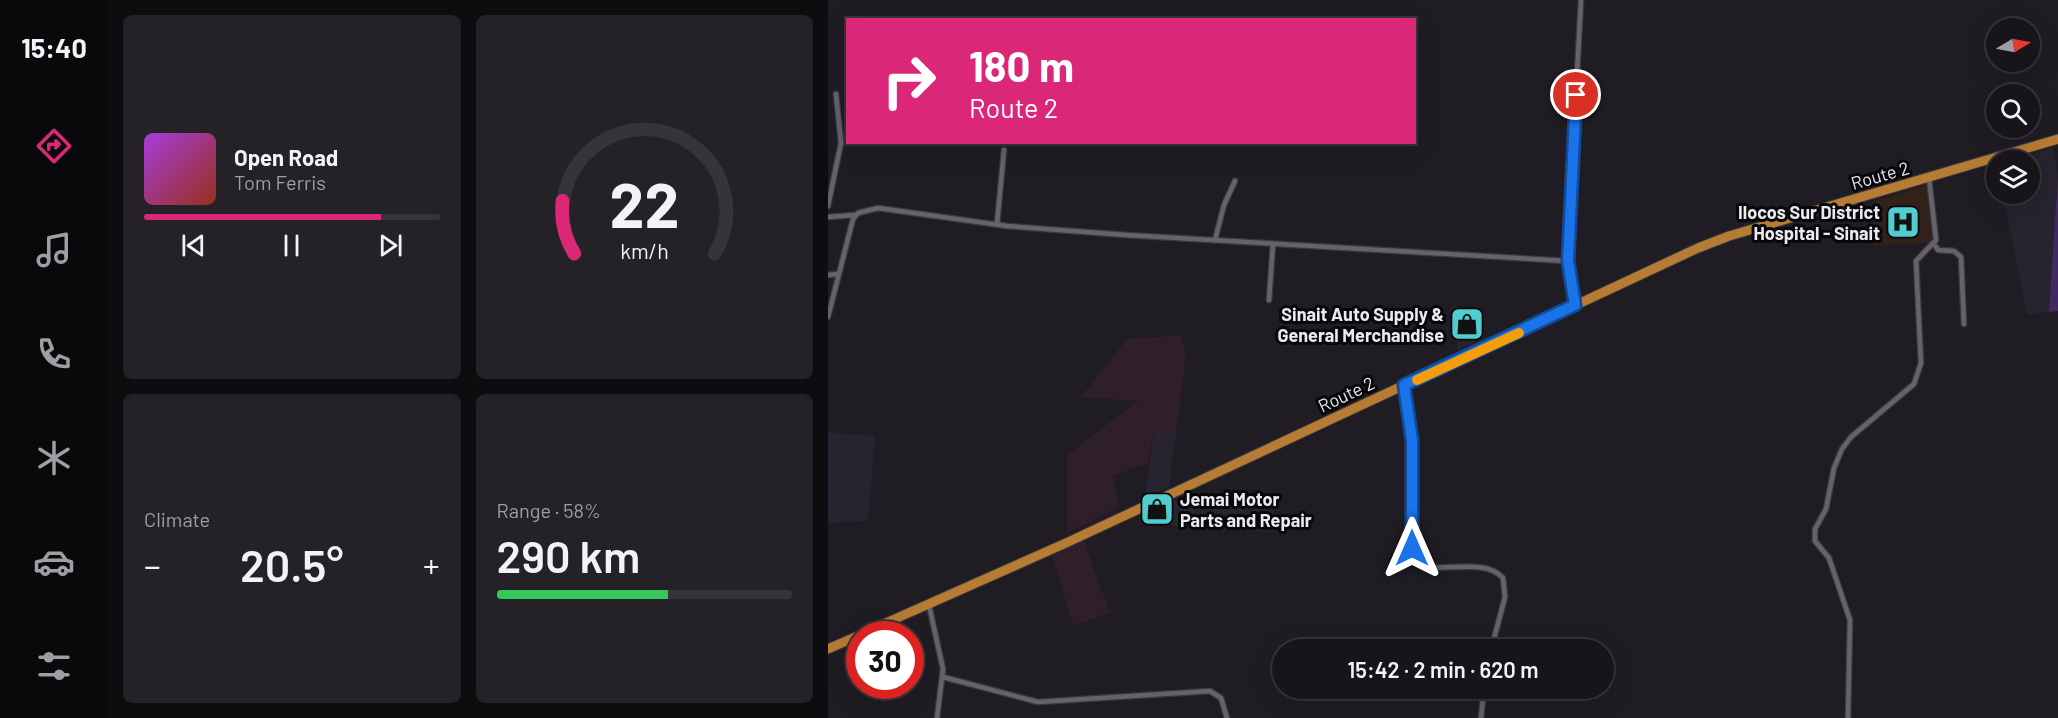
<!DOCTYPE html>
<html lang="en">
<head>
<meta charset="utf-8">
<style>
	:root { --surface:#17151a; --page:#242227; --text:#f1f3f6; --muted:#9e9fa2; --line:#363439; --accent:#db2777 }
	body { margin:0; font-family:Barlow,sans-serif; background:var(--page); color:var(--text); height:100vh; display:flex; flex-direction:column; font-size:22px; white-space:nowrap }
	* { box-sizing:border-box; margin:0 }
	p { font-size:20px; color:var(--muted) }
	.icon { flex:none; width:33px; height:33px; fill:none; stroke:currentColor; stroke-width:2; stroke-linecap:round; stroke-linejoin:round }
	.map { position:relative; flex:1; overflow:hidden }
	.sheet { display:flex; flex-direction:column; gap:15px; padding:15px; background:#0d0c0e; width:720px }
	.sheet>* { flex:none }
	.top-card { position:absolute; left:18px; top:18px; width:570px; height:126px; border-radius:0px; box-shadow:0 6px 24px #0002,0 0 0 2px var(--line); background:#db2777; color:#fff; overflow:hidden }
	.needle { width:39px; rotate:80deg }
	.fabs { position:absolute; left:1158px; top:18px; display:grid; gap:12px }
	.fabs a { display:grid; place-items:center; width:54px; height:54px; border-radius:50%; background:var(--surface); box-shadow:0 6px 24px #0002,0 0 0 2px var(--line); font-size:30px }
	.speed { position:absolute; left:18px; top:621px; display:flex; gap:12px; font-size:30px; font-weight:700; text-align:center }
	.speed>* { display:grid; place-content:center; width:78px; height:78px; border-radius:50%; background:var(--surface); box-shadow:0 6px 24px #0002,0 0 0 2px var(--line); line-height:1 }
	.speed .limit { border:9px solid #d22; background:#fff; color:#111 }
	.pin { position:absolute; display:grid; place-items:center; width:51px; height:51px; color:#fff; margin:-26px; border:3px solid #fff; border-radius:50%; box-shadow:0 2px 6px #0007 }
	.me { position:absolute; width:66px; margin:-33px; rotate:0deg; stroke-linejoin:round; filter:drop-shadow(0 0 4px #0008) }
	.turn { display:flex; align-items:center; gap:21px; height:126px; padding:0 24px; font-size:27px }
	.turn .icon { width:78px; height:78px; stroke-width:2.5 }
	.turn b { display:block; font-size:42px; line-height:51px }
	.big { font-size:45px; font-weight:600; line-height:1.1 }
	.sheet .tile { flex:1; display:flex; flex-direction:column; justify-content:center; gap:9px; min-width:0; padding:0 21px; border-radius:9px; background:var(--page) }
	.sheet .dial { align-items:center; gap:0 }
	.dial svg { height:156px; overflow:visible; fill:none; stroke:var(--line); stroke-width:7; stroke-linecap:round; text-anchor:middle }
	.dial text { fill:var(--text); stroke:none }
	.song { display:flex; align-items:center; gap:18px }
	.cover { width:72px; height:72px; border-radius:9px; background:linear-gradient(135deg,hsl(280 70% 55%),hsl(10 70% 35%)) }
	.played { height:6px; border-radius:3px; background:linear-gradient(90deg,var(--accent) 80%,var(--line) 80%) }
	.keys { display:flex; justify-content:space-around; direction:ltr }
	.heat { display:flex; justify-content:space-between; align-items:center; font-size:33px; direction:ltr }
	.charge { height:9px; border-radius:4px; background:linear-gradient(90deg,#34c759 58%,var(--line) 0) }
	.sheet .tiles { flex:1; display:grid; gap:15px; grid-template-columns:repeat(2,1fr) }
	.trip { position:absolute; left:444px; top:639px; width:342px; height:60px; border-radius:30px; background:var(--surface); box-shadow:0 6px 24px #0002,0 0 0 2px var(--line); font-weight:600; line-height:60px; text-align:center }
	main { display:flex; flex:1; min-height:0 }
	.tab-bar { display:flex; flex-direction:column; width:108px; justify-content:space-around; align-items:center; background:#09080a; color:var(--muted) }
	.tab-bar .icon { width:42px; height:42px }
	.tab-bar .on { color:var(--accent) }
	.tab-bar b { font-size:27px; color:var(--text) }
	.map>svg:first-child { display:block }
	.built { fill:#27232f }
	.industrial { fill:#2e1f2b }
	.medical { fill:#32201b }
	.green { fill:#422966 }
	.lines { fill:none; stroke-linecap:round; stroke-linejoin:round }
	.street-casing { stroke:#3b393e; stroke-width:7 }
	.highway-casing { stroke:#3b393e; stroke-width:11 }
	.street { stroke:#64626a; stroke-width:4.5 }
	.highway { stroke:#b77c34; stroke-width:9 }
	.route-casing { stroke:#114b97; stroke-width:15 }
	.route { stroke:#1a73e8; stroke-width:10 }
	.slow { stroke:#f59e0b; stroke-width:10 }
	.labels { text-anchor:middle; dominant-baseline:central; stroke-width:6; stroke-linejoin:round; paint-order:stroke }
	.street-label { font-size:18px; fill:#ebeaee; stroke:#08070a }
	.poi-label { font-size:18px; font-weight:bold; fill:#ebeaee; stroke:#08070a; text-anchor:end }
</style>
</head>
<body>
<main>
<nav class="tab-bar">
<b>15:40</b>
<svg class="icon on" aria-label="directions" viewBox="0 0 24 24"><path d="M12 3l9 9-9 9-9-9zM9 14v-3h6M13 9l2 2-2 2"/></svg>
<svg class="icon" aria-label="music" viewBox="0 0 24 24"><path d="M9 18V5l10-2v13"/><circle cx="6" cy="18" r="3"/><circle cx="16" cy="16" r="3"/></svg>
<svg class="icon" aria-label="phone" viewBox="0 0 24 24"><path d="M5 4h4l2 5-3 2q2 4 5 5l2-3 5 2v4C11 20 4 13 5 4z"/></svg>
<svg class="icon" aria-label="climate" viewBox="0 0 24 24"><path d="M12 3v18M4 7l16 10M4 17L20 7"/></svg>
<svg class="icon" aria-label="car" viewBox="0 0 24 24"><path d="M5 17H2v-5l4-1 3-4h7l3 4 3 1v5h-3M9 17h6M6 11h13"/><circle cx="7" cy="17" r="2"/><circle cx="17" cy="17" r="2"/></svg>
<svg class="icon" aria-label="filters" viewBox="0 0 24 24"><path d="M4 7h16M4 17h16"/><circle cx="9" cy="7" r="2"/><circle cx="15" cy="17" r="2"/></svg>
</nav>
<section class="sheet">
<div class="tiles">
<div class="tile">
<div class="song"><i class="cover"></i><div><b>Open Road</b><p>Tom Ferris</p></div></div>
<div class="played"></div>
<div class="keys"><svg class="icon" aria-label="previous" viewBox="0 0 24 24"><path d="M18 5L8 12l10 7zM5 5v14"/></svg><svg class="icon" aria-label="pause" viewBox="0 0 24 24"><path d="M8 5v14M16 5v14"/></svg><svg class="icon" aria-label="next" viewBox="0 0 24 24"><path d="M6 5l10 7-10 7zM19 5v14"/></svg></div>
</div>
<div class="tile dial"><svg viewBox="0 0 100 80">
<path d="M14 69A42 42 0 1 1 86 69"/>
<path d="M14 69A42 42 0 0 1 8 42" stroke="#db2777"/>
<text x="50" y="56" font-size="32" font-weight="700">22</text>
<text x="50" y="72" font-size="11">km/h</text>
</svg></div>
<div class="tile"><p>Climate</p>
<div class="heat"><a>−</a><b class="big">20.5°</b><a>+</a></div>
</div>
<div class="tile"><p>Range · 58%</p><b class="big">290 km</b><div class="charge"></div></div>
</div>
</section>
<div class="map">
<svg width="1230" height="718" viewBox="0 0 1230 718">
	<rect width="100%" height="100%" fill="#1f1c23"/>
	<g class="built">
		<polygon points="1225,148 1230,175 1221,312 1199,315 1175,194 1202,194 1202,160 1183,160"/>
		<polygon points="624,306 650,310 655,338 630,350"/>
		<polygon points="326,430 348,433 341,487 317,497"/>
		<polygon points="0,432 47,436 40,521 0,523"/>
		<polygon points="351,496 351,503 446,510 445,532 334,525 312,514"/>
	</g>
	<g class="industrial">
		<polygon points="352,335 358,354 348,433 326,430 320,463 285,476 291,507 239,533 239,455 310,401 253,397 299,339"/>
		<polygon points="256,541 282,613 245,625 224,556"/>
	</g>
	<polygon class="medical" points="1101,184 1106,242 1047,246 1045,202"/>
	<polygon class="green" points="1230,175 1230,311 1221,312"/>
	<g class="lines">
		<defs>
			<g id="street">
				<polyline points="0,206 13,143 8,94"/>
				<polyline points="0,217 27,215"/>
				<polyline points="169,224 176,150"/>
				<polyline points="387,240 396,205 407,181"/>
				<polyline points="1106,244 1110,250 1126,251 1133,257 1136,324"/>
				<polyline points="0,275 10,274"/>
				<polyline points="441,300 445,244"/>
				<polyline points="747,305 739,261 753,0"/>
				<polyline points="0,317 25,219 30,213 50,208 179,226 298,235 739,261"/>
				<path d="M 576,385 L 584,440 L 586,559 C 601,579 654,554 675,578 L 677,597 L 663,650"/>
				<polyline points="101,605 115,669 109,718"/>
				<polyline points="115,677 210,702 382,691 393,698 399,718"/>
				<polyline points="653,718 656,688"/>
				<polyline points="1020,718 1022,620 1001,558 987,541 987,529 998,509 1006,468 1014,449 1023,437 1086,384 1093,363 1088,261 1108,240 1101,178"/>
			</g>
			<g id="highway">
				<polyline points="33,634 238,543 870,248 901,236 1230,139"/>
				<polyline points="0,649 32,635"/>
			</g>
		</defs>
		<use href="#street" class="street-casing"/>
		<use href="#highway" class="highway-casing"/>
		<use href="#street" class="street"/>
		<use href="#highway" class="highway"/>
	</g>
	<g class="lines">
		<defs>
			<polyline id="route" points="584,548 584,440 576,385 747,305 740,261 748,95"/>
		</defs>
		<use href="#route" class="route-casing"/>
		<use href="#route" class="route"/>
		<polyline class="slow" points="589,380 691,333"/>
	</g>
	<defs>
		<symbol id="hospital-square" viewBox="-11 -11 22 22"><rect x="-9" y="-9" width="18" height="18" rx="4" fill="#52cdcf" stroke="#08070a"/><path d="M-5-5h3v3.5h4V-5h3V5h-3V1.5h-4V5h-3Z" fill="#111"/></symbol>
		<symbol id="shop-square" viewBox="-11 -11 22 22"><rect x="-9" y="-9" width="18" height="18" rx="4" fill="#52cdcf" stroke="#08070a"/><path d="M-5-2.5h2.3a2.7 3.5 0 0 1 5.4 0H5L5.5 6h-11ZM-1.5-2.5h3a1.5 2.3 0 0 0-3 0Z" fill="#111"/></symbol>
	</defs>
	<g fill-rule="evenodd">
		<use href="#hospital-square" x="1056" y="203" width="38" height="38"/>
		<use href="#shop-square" x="620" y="305" width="38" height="38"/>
		<use href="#shop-square" x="310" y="490" width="38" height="38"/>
	</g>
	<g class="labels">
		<g class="street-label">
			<text transform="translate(1052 175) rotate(-16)">Route 2</text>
			<text transform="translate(518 394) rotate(-25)">Route 2</text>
		</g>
		<g class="poi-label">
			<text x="1052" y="212">Ilocos Sur District<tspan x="1052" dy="21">Hospital - Sinait</tspan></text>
			<text x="616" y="314">Sinait Auto Supply &amp;<tspan x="616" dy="21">General Merchandise</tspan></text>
			<text x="352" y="499" text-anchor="start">Jemai Motor<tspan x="352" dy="21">Parts and Repair</tspan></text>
		</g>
	</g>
</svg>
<div class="fabs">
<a><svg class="needle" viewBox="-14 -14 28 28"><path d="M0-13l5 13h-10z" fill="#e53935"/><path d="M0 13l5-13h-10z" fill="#9e9fa2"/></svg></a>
<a><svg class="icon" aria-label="search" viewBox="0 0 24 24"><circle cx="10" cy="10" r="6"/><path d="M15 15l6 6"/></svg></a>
<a><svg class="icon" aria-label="layers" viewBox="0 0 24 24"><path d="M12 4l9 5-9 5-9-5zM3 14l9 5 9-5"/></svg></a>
</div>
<div class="speed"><div class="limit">30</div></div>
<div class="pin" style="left:748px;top:95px;background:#d93025"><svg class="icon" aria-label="arrive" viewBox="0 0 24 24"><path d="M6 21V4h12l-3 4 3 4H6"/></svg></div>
<svg class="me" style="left:584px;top:548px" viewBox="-20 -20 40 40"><path d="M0-17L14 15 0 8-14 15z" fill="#1a73e8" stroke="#fff" stroke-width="4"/></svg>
<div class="trip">15:42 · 2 min · 620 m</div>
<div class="top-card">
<div class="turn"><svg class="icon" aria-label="right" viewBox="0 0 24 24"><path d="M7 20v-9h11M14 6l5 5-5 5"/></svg><div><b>180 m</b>Route 2</div></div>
</div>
</div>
</main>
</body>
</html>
